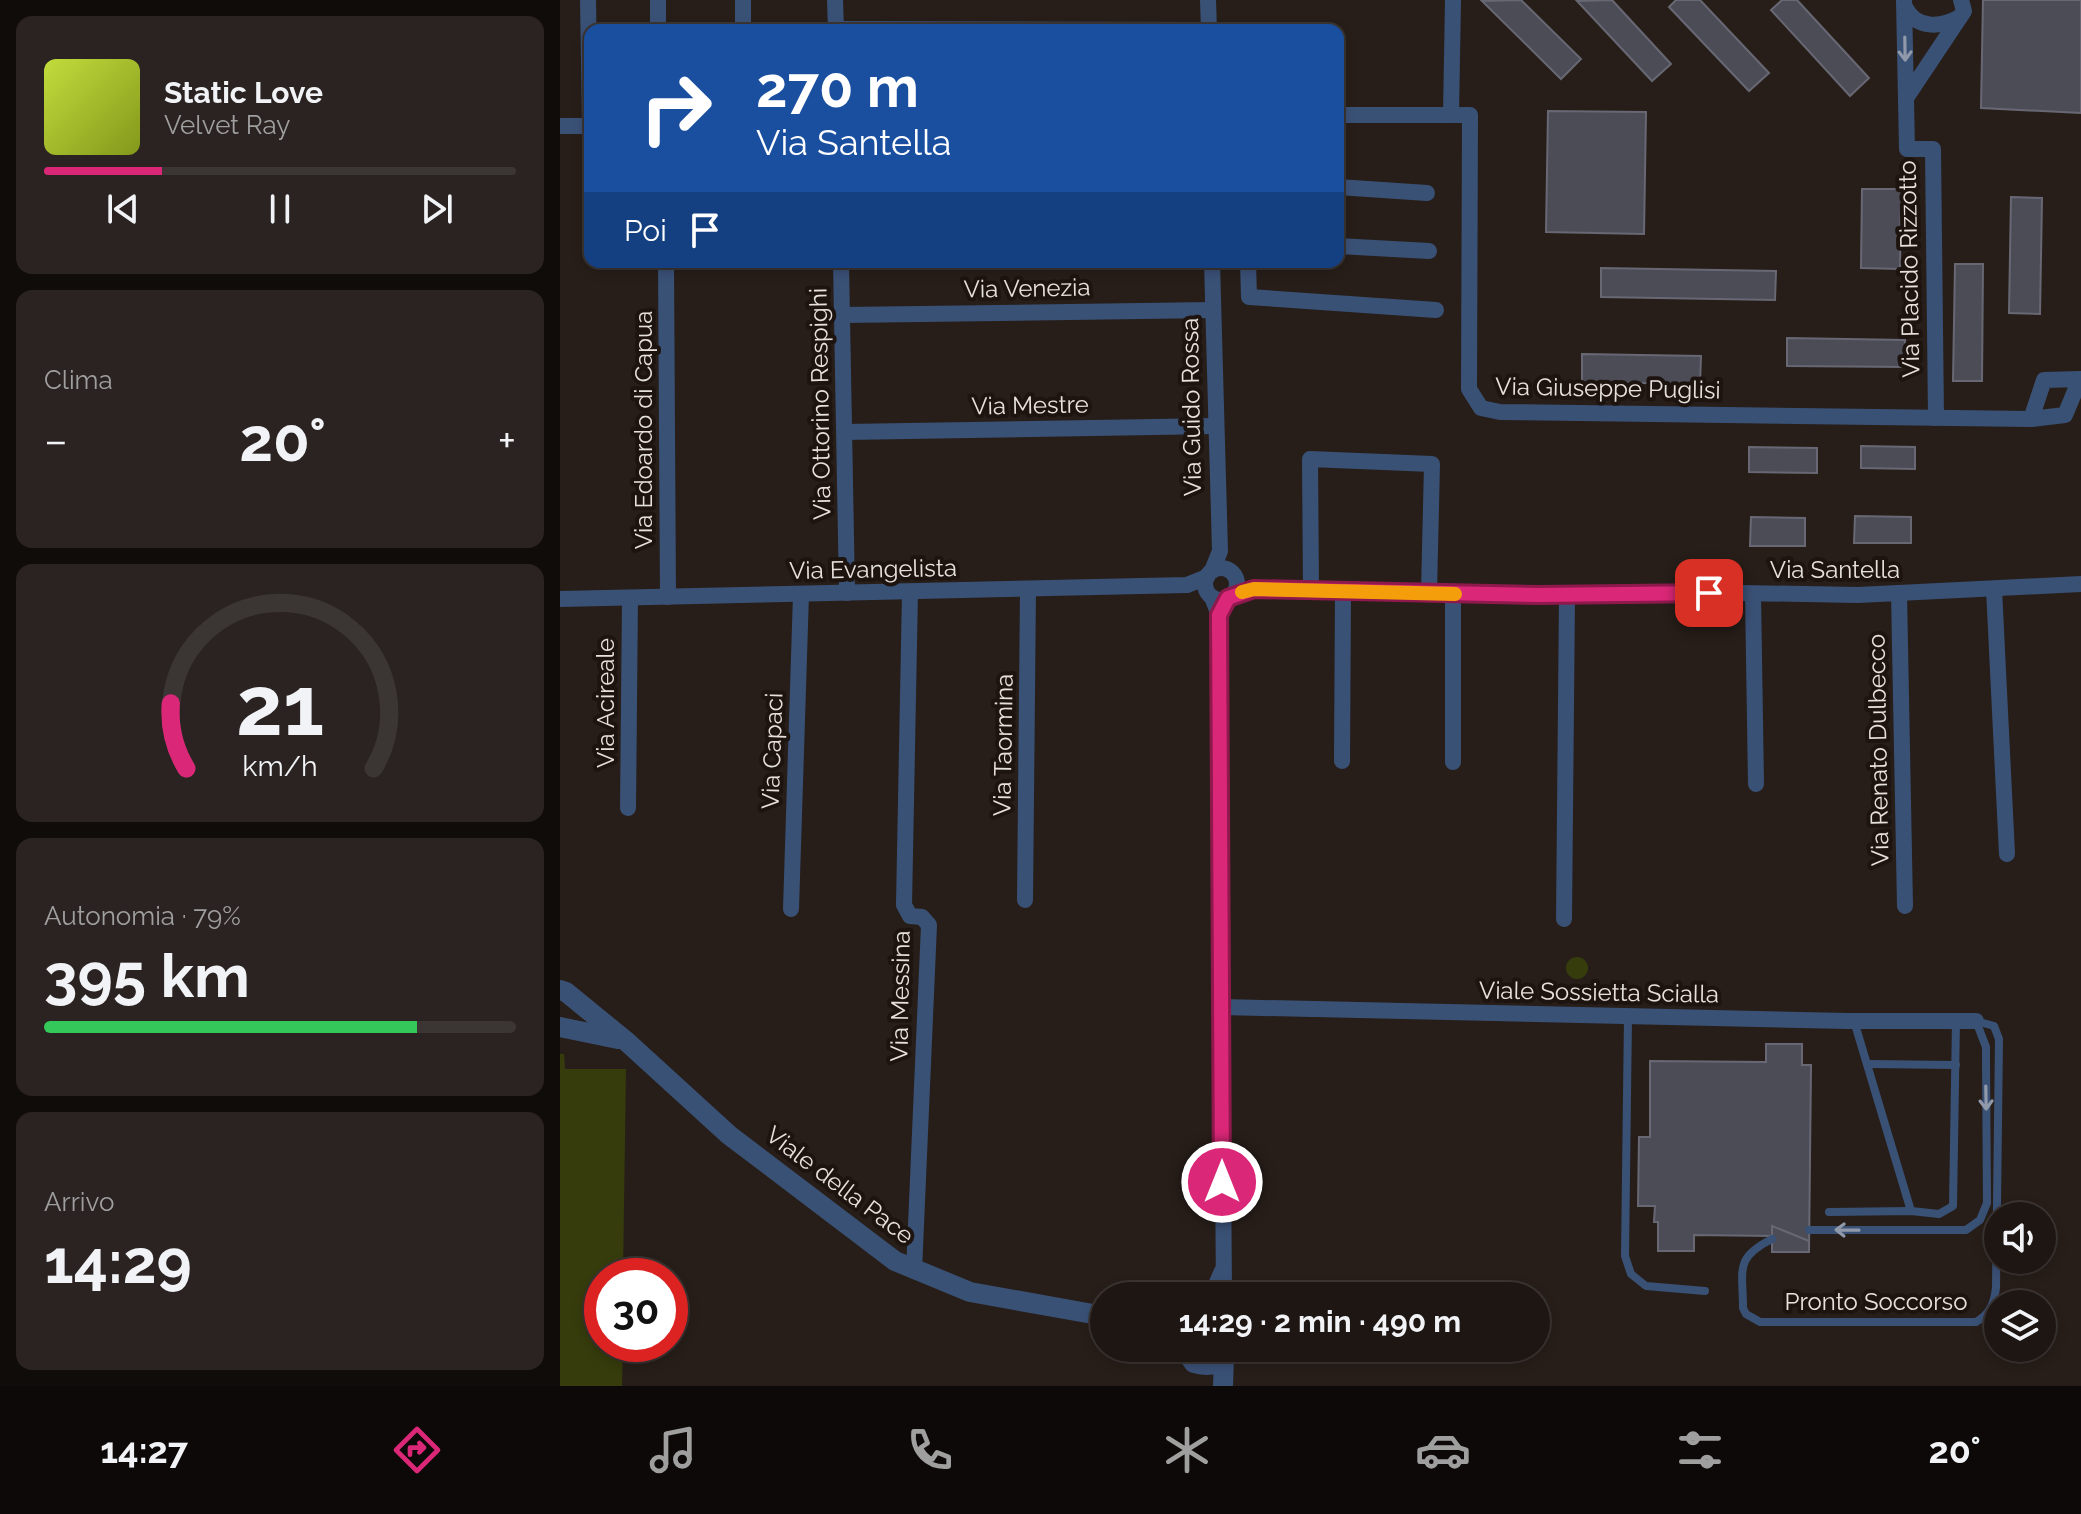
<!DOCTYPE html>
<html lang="it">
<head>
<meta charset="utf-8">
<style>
	:root { --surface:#1d1613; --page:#2a2321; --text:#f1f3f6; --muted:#a09fa0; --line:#3b3533; --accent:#db2777 }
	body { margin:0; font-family:Raleway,sans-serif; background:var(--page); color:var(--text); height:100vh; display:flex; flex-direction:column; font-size:30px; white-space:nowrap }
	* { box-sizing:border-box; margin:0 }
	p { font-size:26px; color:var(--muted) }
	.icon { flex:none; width:44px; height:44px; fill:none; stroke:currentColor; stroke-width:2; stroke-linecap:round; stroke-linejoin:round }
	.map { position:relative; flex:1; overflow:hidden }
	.details { display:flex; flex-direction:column; gap:16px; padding:16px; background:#100c0a; width:560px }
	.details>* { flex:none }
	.guide { position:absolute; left:24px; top:24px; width:760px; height:244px; border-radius:16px; box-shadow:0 4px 12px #0003,0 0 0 2px var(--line); background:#1a4fa0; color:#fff; overflow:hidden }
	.controls { position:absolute; left:1424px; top:1202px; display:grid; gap:16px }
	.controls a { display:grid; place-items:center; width:72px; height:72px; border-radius:50%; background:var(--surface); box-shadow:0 4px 12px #0003,0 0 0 2px var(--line); font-size:40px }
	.speed { position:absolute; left:24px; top:1258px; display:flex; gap:16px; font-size:40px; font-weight:700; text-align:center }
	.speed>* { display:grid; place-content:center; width:104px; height:104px; border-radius:50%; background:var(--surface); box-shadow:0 4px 12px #0003,0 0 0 2px var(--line); line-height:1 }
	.speed .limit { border:12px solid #d22; background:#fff; color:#111 }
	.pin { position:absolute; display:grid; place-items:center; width:68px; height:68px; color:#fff; margin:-34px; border-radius:16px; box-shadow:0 4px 12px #0006 }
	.me { position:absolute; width:88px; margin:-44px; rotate:0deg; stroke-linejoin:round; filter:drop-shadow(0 0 6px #0008) }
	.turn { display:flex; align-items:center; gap:28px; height:168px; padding:0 40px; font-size:36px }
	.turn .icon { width:104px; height:104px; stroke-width:2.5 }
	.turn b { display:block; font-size:56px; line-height:68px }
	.then { display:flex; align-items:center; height:76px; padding:0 40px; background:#0003; gap:16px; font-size:30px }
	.big { font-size:60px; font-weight:700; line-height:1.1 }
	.details .widget { flex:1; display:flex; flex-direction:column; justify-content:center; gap:12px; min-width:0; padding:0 28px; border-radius:16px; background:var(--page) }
	.details .dial { align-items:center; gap:0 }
	.dial svg { height:208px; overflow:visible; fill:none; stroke:var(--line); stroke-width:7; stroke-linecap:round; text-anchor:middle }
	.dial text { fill:var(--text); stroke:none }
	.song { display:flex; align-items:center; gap:24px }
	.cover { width:96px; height:96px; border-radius:12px; background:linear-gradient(135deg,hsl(70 70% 55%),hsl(70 70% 35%)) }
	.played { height:8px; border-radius:4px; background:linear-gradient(90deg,var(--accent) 25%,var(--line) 25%) }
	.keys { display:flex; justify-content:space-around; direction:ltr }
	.heat { display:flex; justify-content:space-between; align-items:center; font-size:44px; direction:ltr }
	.charge { height:12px; border-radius:6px; background:linear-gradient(90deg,#34c759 79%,var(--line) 0) }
	.trip { position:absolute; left:530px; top:1282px; width:460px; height:80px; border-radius:40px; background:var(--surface); box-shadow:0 4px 12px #0003,0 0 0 2px var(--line); font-weight:700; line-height:80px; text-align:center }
	.menu { display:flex; height:128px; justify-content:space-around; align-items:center; background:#0c0908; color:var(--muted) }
	.menu .icon { width:56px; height:56px }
	.menu .on { color:var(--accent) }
	.menu b { font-size:36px; color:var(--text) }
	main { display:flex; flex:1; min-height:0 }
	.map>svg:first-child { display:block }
	.green { fill:#363c0c }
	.building { fill:#4b4c56; stroke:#676873; stroke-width:2 }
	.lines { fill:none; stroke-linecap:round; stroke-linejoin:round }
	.service { stroke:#3a5176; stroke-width:8 }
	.minor { stroke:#3a5176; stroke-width:16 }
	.tertiary { stroke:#3a5176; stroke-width:20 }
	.oneway { stroke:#9099aa }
	.route-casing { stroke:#8e194d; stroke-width:20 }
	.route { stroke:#db2777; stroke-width:14 }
	.slow { stroke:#f59e0b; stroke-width:14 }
	.labels { text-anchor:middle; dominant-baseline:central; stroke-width:8; stroke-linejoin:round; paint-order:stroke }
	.street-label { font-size:24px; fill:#e7e1dd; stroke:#1d1410 }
</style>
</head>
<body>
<main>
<section class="details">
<div class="widget">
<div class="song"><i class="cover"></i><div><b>Static Love</b><p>Velvet Ray</p></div></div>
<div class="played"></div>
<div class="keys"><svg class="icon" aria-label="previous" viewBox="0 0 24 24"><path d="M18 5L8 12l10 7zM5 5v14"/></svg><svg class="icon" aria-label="pause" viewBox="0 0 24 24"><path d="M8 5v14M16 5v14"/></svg><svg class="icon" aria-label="next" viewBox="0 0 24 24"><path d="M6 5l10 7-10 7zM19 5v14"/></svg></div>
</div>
<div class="widget"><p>Clima</p>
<div class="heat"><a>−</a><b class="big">20°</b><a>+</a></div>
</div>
<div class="widget dial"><svg viewBox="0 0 100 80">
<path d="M14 69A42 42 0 1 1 86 69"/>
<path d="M14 69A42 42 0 0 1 8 44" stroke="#db2777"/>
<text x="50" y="56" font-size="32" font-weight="700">21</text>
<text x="50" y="72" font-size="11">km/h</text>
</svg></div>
<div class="widget"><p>Autonomia · 79%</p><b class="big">395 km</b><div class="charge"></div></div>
<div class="widget"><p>Arrivo</p><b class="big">14:29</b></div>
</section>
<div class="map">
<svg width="1521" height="1386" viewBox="0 0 1521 1386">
	<rect width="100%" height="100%" fill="#271e19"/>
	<g class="green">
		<circle cx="1017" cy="968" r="11"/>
		<polygon points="0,1054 4,1054 5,1069 66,1069 63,1276 42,1276 42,1344 63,1344 62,1386 0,1386"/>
	</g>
	<g class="building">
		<polygon points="961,0 1021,59 1001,79 922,1"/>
		<polygon points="1052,0 1111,64 1092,81 1017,1"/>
		<polygon points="1116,0 1140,0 1209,73 1189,91 1109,7"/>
		<polygon points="1222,0 1237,0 1309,78 1290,96 1211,10"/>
		<polygon points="1423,0 1521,0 1521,113 1421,108"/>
		<polygon points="988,111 1086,112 1084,234 986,232"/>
		<polygon points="1302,189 1341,189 1340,269 1301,268"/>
		<polygon points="1451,197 1482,198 1480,314 1449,313"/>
		<polygon points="1395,264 1423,264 1422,381 1393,381"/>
		<polygon points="1041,268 1216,271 1215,300 1041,297"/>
		<polygon points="1227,338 1345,340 1345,367 1227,366"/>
		<polygon points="1022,354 1141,356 1140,384 1022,382"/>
		<polygon points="1301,446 1355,447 1355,469 1301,468"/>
		<polygon points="1189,447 1257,448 1257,473 1189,472"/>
		<polygon points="1295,516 1351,517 1351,543 1294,543"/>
		<polygon points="1191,517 1245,518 1245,546 1190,546"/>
		<polygon points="1206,1044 1242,1044 1242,1065 1251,1065 1249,1252 1212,1252 1212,1236 1134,1235 1134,1251 1098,1251 1098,1222 1094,1222 1095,1206 1078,1206 1079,1137 1090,1137 1090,1061 1206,1062"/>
		<polygon points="1212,1226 1249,1241 1249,1252 1212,1252"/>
	</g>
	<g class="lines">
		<g class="service">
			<polyline points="1068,1016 1065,1256 1071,1274 1086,1286 1145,1291"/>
			<polyline points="1294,1021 1351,1211"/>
			<polyline points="1308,1064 1396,1065"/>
			<polyline points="1269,1212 1351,1211 1379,1214 1393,1206 1396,1021"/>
			<polyline points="1249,1230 1406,1230 1420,1220 1427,1203 1426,1062 1426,1047 1416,1021"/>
			<path d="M 1212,1239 C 1174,1258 1183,1270 1183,1308 L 1186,1314 L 1200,1322 L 1416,1322 C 1430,1314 1434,1304 1436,1288 L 1439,1039 L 1434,1026 L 1416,1021"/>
		</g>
		<g class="minor">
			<polyline points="28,0 30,126"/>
			<polyline points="98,0 98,30"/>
			<polyline points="275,0 276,30"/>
			<polyline points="648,0 649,30"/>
			<polyline points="1344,0 1347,149 1373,149 1376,418"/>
			<path d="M 1345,7 C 1356,29 1380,28 1400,17"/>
			<polyline points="276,29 649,30"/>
			<polyline points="183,30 183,0"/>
			<polyline points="1346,98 1404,11 1401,0"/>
			<polyline points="778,115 910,115 909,389 921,408 940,412 1471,419"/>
			<polyline points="891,115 893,0"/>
			<polyline points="0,126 30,126"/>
			<polyline points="778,187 867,193"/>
			<polyline points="778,246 869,251"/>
			<polyline points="106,262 108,597"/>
			<polyline points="281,262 287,593"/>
			<polyline points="688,262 689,297 876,310"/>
			<polyline points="282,315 653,310"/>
			<polygon points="1520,379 1505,415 1471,419 1484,380"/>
			<polyline points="285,432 655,426"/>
			<circle cx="661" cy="584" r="16"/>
			<polyline points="652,571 660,551 652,262"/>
			<polyline points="1434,589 1447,854"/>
			<polyline points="751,590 750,459 872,464 869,593"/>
			<polyline points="350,592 344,905 350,916 362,917 369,925 354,1271"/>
			<polyline points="1339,593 1345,906"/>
			<polyline points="893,594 893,762"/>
			<polyline points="1193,594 1196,784"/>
			<polyline points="672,595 694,589 1007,595 1127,592 1298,595 1521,584"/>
			<polyline points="652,597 659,615 664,1296"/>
			<polyline points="0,599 627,585 647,577"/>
			<polyline points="782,761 783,591"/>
			<polyline points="68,808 70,598"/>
			<polyline points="465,900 468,589"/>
			<polyline points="231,909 241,594"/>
			<polyline points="1004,919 1007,595"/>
			<polyline points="661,1007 1287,1021 1416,1021"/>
			<polyline points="651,1296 662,1271"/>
		</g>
		<g class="tertiary">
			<polyline points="0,990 6,992 66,1041 169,1135 335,1261 410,1292 544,1316"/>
			<polyline points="0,1027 58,1039"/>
			<path d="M 623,1348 L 634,1363 C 650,1368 663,1364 669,1348"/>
			<polyline points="663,1386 664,1359"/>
		</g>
	</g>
	<defs><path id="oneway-shaft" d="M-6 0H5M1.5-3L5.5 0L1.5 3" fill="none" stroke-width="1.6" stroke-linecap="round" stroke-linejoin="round" transform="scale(2)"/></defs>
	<g class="oneway">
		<use href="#oneway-shaft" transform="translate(1345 49) rotate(89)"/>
		<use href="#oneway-shaft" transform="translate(1426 1098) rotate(89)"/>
		<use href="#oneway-shaft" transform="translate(1287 1230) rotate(-179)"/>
	</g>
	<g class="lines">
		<defs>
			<polyline id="route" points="662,1182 659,615 668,598 694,589 979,595 1149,593"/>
		</defs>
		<use href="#route" class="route-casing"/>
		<use href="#route" class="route"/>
		<polyline class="slow" points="682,592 694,589 895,594"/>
	</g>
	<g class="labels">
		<g class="street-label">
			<text transform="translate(1349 269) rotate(-91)">Via Placido Rizzotto</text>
			<text transform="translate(467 288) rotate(-1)">Via Venezia</text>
			<text transform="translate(1048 388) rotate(1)">Via Giuseppe Puglisi</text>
			<text transform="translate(260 404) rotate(-91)">Via Ottorino Respighi</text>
			<text transform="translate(470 405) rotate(-1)">Via Mestre</text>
			<text transform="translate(631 407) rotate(-91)">Via Guido Rossa</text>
			<text transform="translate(83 430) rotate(-90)">Via Edoardo di Capua</text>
			<text transform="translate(313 569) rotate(-1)">Via Evangelista</text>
			<text x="1275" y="569">Via Santella</text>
			<text transform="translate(45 703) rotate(-90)">Via Acireale</text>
			<text transform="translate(443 745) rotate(-89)">Via Taormina</text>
			<text transform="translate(1318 750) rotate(-91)">Via Renato Dulbecco</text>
			<text transform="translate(212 751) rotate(-88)">Via Capaci</text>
			<text transform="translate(1039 992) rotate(1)">Viale Sossietta Scialla</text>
			<text transform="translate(340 996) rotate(-89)">Via Messina</text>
			<text transform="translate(280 1185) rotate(37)">Viale della Pace</text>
			<text x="1316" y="1301">Pronto Soccorso</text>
		</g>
	</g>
</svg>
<div class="controls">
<a><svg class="icon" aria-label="sound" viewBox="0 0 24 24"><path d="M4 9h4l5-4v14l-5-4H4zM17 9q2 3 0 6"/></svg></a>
<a><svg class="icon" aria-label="layers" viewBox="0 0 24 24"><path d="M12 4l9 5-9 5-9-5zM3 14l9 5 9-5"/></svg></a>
</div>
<div class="speed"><div class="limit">30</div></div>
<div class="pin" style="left:1149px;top:593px;background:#d93025"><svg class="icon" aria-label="arrive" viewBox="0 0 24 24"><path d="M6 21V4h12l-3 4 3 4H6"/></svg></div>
<svg class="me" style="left:662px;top:1182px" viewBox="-20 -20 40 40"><circle r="17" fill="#db2777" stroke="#fff" stroke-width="3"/><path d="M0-11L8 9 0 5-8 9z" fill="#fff"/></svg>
<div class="trip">14:29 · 2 min · 490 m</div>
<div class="guide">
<div class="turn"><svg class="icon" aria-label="right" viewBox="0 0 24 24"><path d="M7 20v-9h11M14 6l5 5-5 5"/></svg><div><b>270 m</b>Via Santella</div></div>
<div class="then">Poi<svg class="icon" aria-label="arrive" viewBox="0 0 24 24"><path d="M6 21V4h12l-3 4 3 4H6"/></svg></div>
</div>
</div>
</main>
<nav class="menu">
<b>14:27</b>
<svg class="icon on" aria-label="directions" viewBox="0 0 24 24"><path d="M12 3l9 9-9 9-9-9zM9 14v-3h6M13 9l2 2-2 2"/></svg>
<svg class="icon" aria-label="music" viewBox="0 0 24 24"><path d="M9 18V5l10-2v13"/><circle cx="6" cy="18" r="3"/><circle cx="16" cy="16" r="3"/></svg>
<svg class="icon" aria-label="phone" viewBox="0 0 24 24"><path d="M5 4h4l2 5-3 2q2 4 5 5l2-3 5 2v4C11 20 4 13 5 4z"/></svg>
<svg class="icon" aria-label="climate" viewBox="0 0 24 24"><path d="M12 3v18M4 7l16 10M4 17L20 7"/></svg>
<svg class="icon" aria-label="car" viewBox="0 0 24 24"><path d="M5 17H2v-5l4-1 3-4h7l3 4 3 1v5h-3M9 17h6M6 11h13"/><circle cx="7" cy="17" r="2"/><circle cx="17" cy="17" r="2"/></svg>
<svg class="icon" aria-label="filters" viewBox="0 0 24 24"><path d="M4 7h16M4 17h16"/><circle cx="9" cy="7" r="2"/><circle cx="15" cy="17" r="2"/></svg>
<b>20°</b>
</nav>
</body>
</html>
